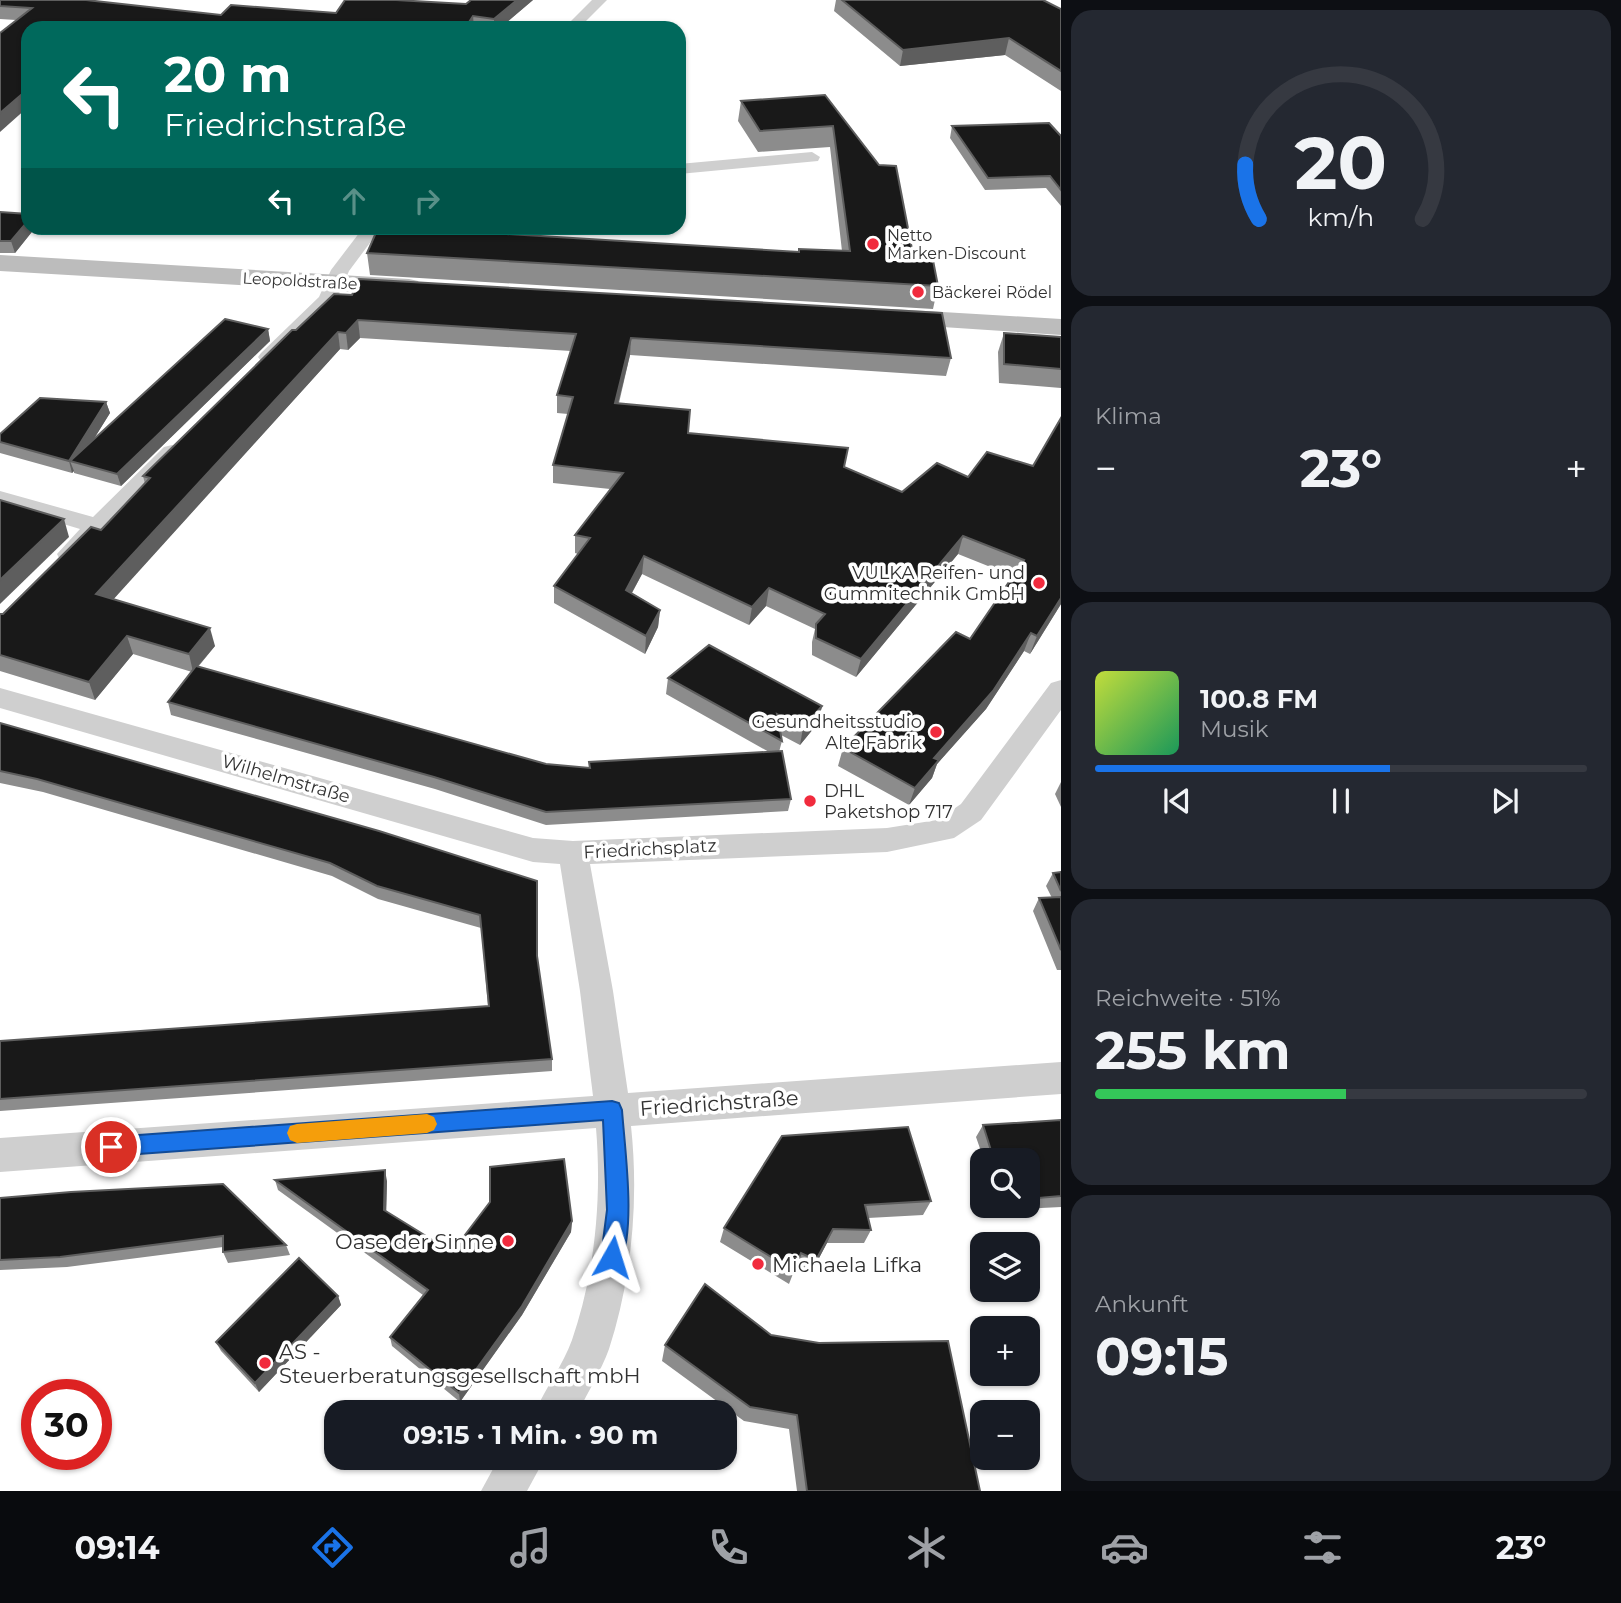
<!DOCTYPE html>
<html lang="de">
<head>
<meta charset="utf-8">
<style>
	:root { --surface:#171b24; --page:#242831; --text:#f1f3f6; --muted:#9ea1a6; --line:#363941; --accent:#1a73e8 }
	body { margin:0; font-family:Montserrat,sans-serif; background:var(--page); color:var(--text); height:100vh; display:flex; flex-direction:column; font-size:26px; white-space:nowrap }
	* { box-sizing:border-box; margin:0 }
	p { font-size:23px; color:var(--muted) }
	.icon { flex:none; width:38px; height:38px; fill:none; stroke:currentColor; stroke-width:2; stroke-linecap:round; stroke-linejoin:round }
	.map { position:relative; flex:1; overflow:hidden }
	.drawer { display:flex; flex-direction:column; gap:10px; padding:10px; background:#0d0f14; width:560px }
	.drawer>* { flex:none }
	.hud { position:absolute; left:21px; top:21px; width:665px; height:214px; border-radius:21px; box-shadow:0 2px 5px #0004; background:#00695c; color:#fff; overflow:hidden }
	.controls { position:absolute; left:970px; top:1148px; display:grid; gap:14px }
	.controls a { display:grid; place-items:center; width:70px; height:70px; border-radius:14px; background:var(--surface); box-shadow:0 2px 5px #0004; font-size:35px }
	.speed { position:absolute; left:21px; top:1379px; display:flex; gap:14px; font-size:35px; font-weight:700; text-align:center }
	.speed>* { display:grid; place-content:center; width:91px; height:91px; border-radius:50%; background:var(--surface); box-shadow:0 2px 5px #0004; line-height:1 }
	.speed .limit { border:10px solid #d22; background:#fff; color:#111 }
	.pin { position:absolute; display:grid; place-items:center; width:60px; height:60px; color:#fff; margin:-30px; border:4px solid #fff; border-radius:50%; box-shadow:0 2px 7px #0007 }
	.me { position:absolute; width:77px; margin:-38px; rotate:6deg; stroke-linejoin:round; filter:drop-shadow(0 0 5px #0008) }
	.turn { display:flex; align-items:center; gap:24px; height:147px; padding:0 28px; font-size:32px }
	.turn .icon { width:91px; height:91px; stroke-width:2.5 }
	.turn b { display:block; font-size:49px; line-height:60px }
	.lanes { display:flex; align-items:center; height:66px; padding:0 28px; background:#0003; justify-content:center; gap:35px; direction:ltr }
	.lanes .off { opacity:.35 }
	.big { font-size:52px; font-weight:700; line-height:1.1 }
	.drawer .tile { flex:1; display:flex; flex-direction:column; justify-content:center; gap:10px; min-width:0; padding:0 24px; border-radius:21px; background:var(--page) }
	.drawer .dial { align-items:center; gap:0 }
	.dial svg { height:182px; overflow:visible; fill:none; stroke:var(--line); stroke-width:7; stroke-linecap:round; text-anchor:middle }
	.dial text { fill:var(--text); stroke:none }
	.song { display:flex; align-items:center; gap:21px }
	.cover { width:84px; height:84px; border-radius:10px; background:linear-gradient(135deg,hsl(70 70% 55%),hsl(150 70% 35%)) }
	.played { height:7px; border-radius:4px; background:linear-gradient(90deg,var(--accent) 60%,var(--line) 60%) }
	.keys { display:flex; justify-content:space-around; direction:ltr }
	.heat { display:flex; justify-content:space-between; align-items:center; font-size:38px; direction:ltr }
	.charge { height:10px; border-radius:5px; background:linear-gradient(90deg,#34c759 51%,var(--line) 0) }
	.trip { position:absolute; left:324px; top:1400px; width:413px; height:70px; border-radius:21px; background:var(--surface); box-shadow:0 2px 5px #0004; font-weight:700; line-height:70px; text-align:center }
	.tabs { display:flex; height:112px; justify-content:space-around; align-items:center; background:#090b0e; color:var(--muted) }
	.tabs .icon { width:49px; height:49px }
	.tabs .on { color:var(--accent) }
	.tabs b { font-size:32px; color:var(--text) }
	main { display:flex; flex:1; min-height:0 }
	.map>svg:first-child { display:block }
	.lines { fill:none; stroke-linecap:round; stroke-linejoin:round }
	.street { fill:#cfcfcf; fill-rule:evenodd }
	.secondary { fill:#bcbcbc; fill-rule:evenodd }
	.wall { fill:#8c8c8c }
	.shaded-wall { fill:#5e5e5e }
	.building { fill:#191919; stroke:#5e5e5e; stroke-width:2 }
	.route { fill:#1a73e8; stroke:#114b97; stroke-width:2 }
	.slow { fill:#f59e0b }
	.poi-dot { fill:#f12b3d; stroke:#fff; stroke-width:2.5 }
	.labels { text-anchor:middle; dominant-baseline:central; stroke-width:7; stroke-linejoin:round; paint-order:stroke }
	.far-poi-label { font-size:16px; fill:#323232; stroke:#fff; text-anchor:start }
	.far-street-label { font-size:16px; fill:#323232; stroke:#fff }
	.poi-label { font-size:18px; fill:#323232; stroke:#fff; text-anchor:end }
	.street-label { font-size:18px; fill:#323232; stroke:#fff }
	.near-street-label { font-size:21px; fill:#323232; stroke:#fff }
	.near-poi-label { font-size:21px; fill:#323232; stroke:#fff; text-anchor:start }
</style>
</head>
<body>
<main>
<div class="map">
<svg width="1061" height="1491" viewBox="0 0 1061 1491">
	<rect width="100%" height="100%" fill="#fff"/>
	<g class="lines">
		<g class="street">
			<polygon points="592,0 607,0 579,28 564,28"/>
			<polygon points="812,152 820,157 818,161 679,174 679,164"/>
			<polygon points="363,228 381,228 349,271 335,303 275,361 261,361 258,357 261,353 319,297 331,270"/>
			<polygon points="172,445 180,447 183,452 180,457 78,560 69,562 60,560 57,554 80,529 0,505 0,491 93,517 164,447"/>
			<path d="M 1061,680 L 1061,710 L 981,820 L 954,838 L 887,852 L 590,864 L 613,991 L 628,1093 L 1061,1062 L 1061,1094 L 631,1126 C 639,1200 632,1278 609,1349 C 601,1371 588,1392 578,1412 L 535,1412 C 546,1387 563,1365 572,1340 C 595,1273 602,1199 596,1128 L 0,1172 L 0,1138 L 593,1096 L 580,991 L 560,864 L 533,862 L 0,708 L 0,688 L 533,838 L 573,841 L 887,828 L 937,820 L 961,804 L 1051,683 Z"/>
			<polygon points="499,1458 545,1458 527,1491 481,1491"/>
		</g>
		<g class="secondary">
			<polygon points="0,255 409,279 418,281 422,287 418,293 409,295 0,271"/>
			<polygon points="892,309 1061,319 1061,335 882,323 879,317 882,311"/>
		</g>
	</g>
	<g class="wall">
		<polygon points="0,0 221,15 336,13 533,0 500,28 28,28 16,20 0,19"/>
		<polygon points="836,0 1043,0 1061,9 1061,91 1005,55 900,66 834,11"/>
		<polygon points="825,95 912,249 938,286 933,309 370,275 367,253 799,252 799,249 842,251 830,147 758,152 738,121 741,101"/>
		<polygon points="952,126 1061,136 1061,206 1046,188 985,190 950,138"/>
		<polygon points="0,212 28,228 35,228 15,253 0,253"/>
		<polygon points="334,294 951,358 946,376 630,355 619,403 688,433 844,467 902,492 968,477 1033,466 1061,418 1061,604 1030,654 1024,651 986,709 937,764 932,778 909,805 838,766 843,748 970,639 1013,576 958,554 856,677 812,655 812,642 815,629 766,606 749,625 642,574 632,593 660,610 658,627 645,654 554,603 554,586 578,554 575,553 575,535 610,489 553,483 553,465 568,414 557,413 557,395 571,351 360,338 348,350 340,349 113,599 215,646 198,667 546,764 589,768 589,762 769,752 666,694 668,678 822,706 818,723 800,745 781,735 782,741 779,752 791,799 788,811 546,825 435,789 171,715 168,702 192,672 133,654 95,700 0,671 0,614 3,614 101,530 145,484 143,476"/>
		<polygon points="268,329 270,341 121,486 74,473 74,471 72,473 0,453 0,434 106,402 110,413 93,440"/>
		<polygon points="1004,333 1061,337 1061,388 999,383 998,352"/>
		<polygon points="0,723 379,831 537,956 552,1059 552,1071 0,1111 0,1041 488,1006 481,928 378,899 332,876 43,792 0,783"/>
		<polygon points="1061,782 1061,807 1055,794"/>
		<polygon points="1061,872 1061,970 1057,970 1033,911 1039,898 1052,898 1046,886 1053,873"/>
		<polygon points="1061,1120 1061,1207 1000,1210 999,1206 1027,1206 1027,1160 984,1160 976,1137 983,1125"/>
		<polygon points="782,1136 931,1201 923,1215 868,1218 871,1230 864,1243 827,1243 811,1273 796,1266 789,1284 720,1242 724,1228"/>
		<polygon points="275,1180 387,1181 386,1211 452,1252 572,1221 571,1232 522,1315 460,1402 392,1346 390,1337 423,1295 278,1190"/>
		<polygon points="0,1198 286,1245 290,1255 228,1263 223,1252 223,1247 67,1267 0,1270"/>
		<polygon points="338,1296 341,1305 259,1392 221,1351 216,1342"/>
		<polygon points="771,1335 980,1491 797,1491 789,1429 744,1421 662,1361 665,1345"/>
	</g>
	<g class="shaded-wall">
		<polygon points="517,0 533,0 500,28 494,28 494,19"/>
		<polygon points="473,16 474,28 465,28"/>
		<polygon points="1009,38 1005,55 900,66 903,50"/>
		<polygon points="28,89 28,107 0,132 0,113"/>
		<polygon points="28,221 28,228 35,228 15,253 11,241"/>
		<polygon points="358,320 360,338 348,350 346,333"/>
		<polygon points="268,329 270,341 121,486 117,474"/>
		<polygon points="338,332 340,349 102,612 96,594"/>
		<polygon points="631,338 630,355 614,420 615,403"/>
		<polygon points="106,402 110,413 79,463 70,461 74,471 72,473 69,461"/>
		<polygon points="64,519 69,537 0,604 0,580"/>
		<polygon points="963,536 958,554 856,677 861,659"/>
		<polygon points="644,556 642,574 624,607 626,590"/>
		<polygon points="769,588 766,606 749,625 752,607"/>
		<polygon points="1061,598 1061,604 1030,654 1037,636"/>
		<polygon points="660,610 658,627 645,654 646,636"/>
		<polygon points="210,628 215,646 193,672 189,654"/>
		<polygon points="1031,633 1024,651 986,709 937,764 932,778 909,805 915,788 934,758"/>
		<polygon points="127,636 133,654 95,700 89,682"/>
		<polygon points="822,706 818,723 800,745 803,728"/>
		<polygon points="385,1170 387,1181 386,1220 384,1210"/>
		<polygon points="572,1221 571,1232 522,1315 460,1402 459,1393"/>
		<polygon points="833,1229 827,1243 811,1273 816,1260"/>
		<polygon points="338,1296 341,1305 259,1392 255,1383"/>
	</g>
	<g class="building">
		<polygon points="0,0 86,0 221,15 231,5 336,13 345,0 396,0 466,4 471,0 517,0 494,19 473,16 465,28 28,28 28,89 0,113 0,33 32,8 0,6"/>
		<polygon points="842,0 1043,0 1061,9 1061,71 1009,38 903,50"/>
		<polygon points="825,95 879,165 896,166 912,249 931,250 938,286 367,253 378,228 411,228 799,252 799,249 850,251 833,126 760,131 741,101"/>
		<polygon points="1049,123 1061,136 1061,190 1050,176 988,178 952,126"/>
		<polygon points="0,212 28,214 28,221 11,241 0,241"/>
		<polygon points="359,279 942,313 951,358 631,338 615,403 690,410 688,433 848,448 844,467 902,492 937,463 968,477 987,452 1033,466 1061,418 1061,598 1037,636 1031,633 993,691 934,758 939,760 915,788 843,748 956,632 970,639 1024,560 963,536 861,659 816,638 816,624 825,614 769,588 752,607 644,556 626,590 660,610 646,636 554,586 590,538 575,535 623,473 553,465 573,397 557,395 576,334 358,320 346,333 338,332 96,594 210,628 189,654 127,636 89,682 0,655 0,614 3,614 91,527 101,530 150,478 143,476 292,330 296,330 334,294 352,295"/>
		<polygon points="225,319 268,329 117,474 70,461"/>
		<polygon points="1004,333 1061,337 1061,369 1004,364"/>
		<polygon points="40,398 106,402 69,461 0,442 0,434"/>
		<polygon points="0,500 64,519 0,580"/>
		<polygon points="709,645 822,706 803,728 777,714 782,741 668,678"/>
		<polygon points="196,666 546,764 590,768 589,762 782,751 791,799 546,812 434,777 168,702"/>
		<polygon points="0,723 379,831 537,881 537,956 552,1059 0,1099 0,1041 489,1006 480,915 377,886 330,863 37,779 0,771"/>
		<polygon points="1061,872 1061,891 1053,873"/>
		<polygon points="1061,897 1061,950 1039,898"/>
		<polygon points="1061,1120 1061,1196 1027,1199 1027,1160 994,1160 983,1125"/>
		<polygon points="908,1127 931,1201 865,1205 871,1230 833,1229 816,1260 801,1253 794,1271 724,1228 782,1136"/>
		<polygon points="564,1159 572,1221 522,1306 459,1393 390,1337 428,1290 275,1180 385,1170 384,1210 452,1252 490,1202 490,1167"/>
		<polygon points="223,1184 286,1245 223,1252 223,1236 60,1257 0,1260 0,1198 71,1192"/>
		<polygon points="299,1258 338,1296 255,1383 216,1342"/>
		<polygon points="705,1284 771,1335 819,1343 948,1341 980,1491 807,1491 797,1415 750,1407 665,1345"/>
	</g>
	<path class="route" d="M 612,1101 L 619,1103 L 622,1110 C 625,1152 636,1227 620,1265 L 612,1268 L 604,1265 L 601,1257 L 607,1210 L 603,1120 L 111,1156 L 104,1154 L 101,1147 L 104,1140 L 111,1137 Z"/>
	<polygon class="slow" points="427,1114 434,1117 437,1124 434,1130 427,1133 297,1143 290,1140 287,1133 290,1126 297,1124"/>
	<g class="poi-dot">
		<circle cx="873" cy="244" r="7"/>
		<circle cx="918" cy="292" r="7"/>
		<circle cx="1039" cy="583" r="7"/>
		<circle cx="936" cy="732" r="7"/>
		<circle cx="810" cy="801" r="7"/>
		<circle cx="508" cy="1241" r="7"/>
		<circle cx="758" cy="1264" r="7"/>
		<circle cx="265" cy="1363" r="7"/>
	</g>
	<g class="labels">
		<g class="far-poi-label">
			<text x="887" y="235">Netto<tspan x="887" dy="18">Marken-Discount</tspan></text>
			<text x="932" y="292">Bäckerei Rödel</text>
		</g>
		<g class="far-street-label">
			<text transform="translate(300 281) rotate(3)">Leopoldstraße</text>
		</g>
		<g class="poi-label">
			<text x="1025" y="573">VULKA Reifen- und<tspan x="1025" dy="21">Gummitechnik GmbH</tspan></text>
			<text x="922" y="722">Gesundheitsstudio<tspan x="922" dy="21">Alte Fabrik</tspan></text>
			<text x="824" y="791" text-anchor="start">DHL<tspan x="824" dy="21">Paketshop 717</tspan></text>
		</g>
		<g class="street-label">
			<text transform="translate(286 779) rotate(16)">Wilhelmstraße</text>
			<text transform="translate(650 849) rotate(-3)">Friedrichsplatz</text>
		</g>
		<g class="near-street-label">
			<text transform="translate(719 1103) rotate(-4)">Friedrichstraße</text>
		</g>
		<g class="near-poi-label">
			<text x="494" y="1241" text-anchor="end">Oase der Sinne</text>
			<text x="772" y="1264">Michaela Lifka</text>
			<text x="279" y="1351">AS -<tspan x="279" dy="24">Steuerberatungsgesellschaft mbH</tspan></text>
		</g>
	</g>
</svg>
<div class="controls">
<a><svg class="icon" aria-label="search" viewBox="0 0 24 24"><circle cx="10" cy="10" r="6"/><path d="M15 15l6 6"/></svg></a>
<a><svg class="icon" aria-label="layers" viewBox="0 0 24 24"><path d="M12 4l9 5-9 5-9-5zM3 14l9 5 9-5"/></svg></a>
<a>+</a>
<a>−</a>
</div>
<div class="speed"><div class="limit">30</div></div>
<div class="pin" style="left:111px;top:1147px;background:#d93025"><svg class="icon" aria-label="arrive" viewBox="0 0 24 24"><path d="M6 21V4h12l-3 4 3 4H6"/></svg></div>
<svg class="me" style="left:612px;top:1257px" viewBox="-20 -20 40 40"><path d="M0-17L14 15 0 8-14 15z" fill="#1a73e8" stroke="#fff" stroke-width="4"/></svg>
<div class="trip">09:15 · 1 Min. · 90 m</div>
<div class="hud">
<div class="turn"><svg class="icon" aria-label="left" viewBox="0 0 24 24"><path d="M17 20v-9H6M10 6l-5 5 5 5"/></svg><div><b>20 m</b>Friedrichstraße</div></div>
<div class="lanes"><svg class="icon" aria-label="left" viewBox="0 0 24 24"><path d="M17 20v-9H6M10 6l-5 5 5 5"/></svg><svg class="icon off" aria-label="ahead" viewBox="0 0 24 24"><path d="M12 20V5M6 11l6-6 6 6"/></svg><svg class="icon off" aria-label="right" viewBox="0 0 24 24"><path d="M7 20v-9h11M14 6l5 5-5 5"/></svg></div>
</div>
</div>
<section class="drawer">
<div class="tile dial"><svg viewBox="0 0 100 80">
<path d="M14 69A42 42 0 1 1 86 69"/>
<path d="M14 69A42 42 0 0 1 8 45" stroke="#1a73e8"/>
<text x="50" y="56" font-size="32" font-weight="700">20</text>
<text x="50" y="72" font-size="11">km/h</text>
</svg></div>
<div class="tile"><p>Klima</p>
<div class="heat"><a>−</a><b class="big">23°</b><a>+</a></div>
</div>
<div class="tile">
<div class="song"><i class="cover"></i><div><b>100.8 FM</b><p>Musik</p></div></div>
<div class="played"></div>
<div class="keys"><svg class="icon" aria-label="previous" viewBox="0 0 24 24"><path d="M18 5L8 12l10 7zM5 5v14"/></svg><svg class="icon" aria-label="pause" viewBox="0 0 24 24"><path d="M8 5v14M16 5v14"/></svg><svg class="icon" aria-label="next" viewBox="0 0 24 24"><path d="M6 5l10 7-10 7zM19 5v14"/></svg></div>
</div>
<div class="tile"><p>Reichweite · 51%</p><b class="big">255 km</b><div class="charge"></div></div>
<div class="tile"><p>Ankunft</p><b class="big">09:15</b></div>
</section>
</main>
<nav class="tabs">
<b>09:14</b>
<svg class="icon on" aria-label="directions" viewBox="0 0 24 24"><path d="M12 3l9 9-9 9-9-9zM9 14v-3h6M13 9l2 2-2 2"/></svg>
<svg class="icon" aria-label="music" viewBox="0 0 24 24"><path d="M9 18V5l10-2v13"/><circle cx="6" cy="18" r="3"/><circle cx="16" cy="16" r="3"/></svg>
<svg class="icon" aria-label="phone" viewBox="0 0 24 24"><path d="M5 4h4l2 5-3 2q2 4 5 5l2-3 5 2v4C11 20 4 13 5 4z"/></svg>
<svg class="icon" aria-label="climate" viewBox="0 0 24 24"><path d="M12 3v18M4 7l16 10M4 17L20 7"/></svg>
<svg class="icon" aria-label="car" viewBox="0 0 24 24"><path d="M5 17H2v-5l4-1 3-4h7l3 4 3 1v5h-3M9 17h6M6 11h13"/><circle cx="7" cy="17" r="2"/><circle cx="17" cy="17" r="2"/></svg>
<svg class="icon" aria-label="filters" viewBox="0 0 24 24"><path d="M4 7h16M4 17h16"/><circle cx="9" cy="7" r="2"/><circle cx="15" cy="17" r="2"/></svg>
<b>23°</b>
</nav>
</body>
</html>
